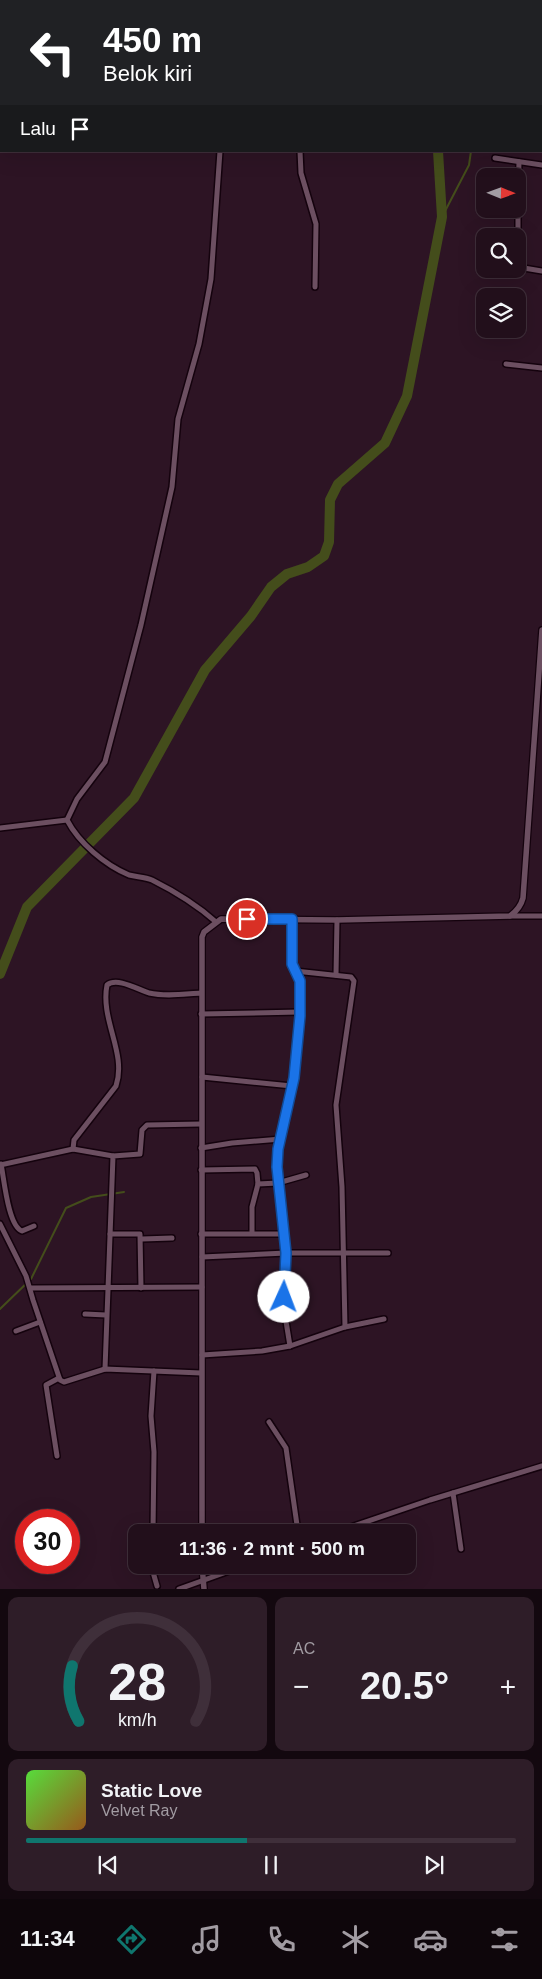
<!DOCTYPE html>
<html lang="id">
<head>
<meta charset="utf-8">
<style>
	:root { --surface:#220f1b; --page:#2e1d28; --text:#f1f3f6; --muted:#a29ca3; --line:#3f2f3a; --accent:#0f766e }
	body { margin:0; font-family:Helvetica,sans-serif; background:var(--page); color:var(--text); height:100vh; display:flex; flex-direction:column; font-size:19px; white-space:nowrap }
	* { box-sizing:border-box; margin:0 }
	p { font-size:16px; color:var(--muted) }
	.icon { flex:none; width:28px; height:28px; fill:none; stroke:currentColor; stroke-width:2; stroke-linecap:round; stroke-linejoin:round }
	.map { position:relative; height:1589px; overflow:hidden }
	.panel { display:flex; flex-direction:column; gap:8px; padding:8px; background:#13080f; flex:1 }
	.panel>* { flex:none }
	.guide { position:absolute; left:0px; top:0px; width:542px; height:152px; box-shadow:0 5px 20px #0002,0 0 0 1px var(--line); background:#202124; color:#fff; overflow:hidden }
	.needle { width:32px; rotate:91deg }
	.buttons { position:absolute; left:476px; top:168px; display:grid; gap:10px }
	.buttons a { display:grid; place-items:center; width:50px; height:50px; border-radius:10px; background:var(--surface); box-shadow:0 5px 20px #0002,0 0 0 1px var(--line); font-size:25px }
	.speed { position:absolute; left:15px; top:1509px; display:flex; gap:10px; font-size:25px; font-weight:700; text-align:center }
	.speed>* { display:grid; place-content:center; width:65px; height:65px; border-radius:50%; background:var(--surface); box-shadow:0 5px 20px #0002,0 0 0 1px var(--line); line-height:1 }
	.speed .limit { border:8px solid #d22; background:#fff; color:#111 }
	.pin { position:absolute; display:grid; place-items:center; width:42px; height:42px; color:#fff; margin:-21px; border:2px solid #fff; border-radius:50%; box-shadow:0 1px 5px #0007 }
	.me { position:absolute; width:55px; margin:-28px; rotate:2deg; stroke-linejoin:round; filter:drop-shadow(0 0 4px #0008) }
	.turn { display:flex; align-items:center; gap:18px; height:105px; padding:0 20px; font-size:22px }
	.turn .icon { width:65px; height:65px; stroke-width:2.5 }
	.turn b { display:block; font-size:35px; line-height:42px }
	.then { display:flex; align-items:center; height:48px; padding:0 20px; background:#0003; gap:10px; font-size:19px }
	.big { font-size:38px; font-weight:800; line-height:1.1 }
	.panel .card { flex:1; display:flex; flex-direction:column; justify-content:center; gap:8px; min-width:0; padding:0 18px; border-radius:10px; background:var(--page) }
	.panel .dial { align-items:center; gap:0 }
	.dial svg { height:130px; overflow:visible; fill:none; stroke:var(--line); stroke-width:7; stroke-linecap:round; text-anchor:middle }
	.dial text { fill:var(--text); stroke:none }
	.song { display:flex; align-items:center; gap:15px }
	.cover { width:60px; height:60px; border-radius:8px; background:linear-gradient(135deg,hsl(110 70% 55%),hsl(30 70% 35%)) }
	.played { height:5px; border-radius:2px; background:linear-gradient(90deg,var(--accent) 45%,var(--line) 45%) }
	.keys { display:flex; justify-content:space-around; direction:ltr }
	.heat { display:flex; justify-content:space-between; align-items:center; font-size:28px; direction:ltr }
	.panel .tiles { flex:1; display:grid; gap:8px; grid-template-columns:1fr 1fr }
	.card:last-child { grid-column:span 2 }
	.trip { position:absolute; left:128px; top:1524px; width:288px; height:50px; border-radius:10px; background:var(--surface); box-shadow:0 5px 20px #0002,0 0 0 1px var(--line); font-weight:800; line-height:50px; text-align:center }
	.tabs { display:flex; height:80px; justify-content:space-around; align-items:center; background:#0e060b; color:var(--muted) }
	.tabs .icon { width:35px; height:35px }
	.tabs .on { color:var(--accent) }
	.tabs b { font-size:22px; color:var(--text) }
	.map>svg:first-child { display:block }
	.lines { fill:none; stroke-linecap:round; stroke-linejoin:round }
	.stream { stroke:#444d1b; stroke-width:2 }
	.river { stroke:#444d1b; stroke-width:10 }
	.minor-casing { stroke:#14020d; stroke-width:8 }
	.tertiary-casing { stroke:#14020d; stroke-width:8 }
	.minor { stroke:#6c4f61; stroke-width:5 }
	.tertiary { stroke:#6c4f61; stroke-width:5.5 }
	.route-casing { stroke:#114b97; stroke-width:12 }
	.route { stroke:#1a73e8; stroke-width:9 }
</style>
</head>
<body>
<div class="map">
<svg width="542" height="1589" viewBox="0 0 542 1589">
	<rect width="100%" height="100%" fill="#2d1424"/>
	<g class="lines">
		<g class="stream">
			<polyline points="539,0 539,1"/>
			<polyline points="442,217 469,165 471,151"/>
			<polyline points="0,1309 31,1279 66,1208 91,1197 124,1192"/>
		</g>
		<g class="river">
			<polyline points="458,0 459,1"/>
			<polyline points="0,974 27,907 134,798 205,670 251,616 271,587 287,574 308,567 324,556 329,542 330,500 338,484 385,443 407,396 442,217 438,151"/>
		</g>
		<defs>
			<g id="minor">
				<polyline points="77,0 80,1"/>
				<polyline points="324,0 324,1"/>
				<polyline points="29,1 30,0"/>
				<polyline points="0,103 1,103"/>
				<polyline points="300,151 301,173 316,224 315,287"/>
				<polyline points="495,158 542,165"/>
				<polyline points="518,195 519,162"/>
				<polyline points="518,206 518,239"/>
				<polyline points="518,267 542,271"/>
				<polyline points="506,364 542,368"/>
				<polyline points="0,828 67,820"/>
				<polyline points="510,916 542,916"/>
				<path d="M 216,922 C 197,905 174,891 152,880 C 145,877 137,877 129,875 C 105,865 79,843 67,820 L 77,799 L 105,762 L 141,625 L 172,487 L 178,419 L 199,344 L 211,279 L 220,151"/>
				<polyline points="336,975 337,920"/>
				<polyline points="201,1014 300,1012"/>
				<polyline points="202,1077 292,1086"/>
				<polyline points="201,1148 232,1143 281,1139"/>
				<path d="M 73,1149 L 74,1140 L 116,1086 C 127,1053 100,1020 107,985 C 117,977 137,989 149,993 C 166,997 184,994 201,993"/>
				<path d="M 1,1164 C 4,1178 8,1226 22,1231 L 34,1226"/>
				<polyline points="0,1165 73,1149 113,1156"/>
				<polyline points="201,1170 255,1169 257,1173 258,1184"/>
				<polyline points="0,1224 26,1276 33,1300 60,1380 64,1382 105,1369 201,1373"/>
				<polyline points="252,1233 252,1207 258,1184 278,1183 306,1175"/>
				<polyline points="110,1234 140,1234 141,1288"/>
				<polyline points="201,1234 284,1234"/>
				<polyline points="142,1239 172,1238"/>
				<polyline points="202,1257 286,1253 388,1253"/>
				<polyline points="31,1288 202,1287"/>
				<polyline points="85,1314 106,1315"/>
				<polyline points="345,1327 384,1319"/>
				<polyline points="16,1331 40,1322"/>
				<polyline points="290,1346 284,1309 286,1253 277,1167 278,1149 294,1078 300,1016 300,981 292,965 291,919"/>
				<polyline points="202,1355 262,1351 290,1346 345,1327 342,1187 336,1105 354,981 351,977 295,971"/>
				<polyline points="105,1369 113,1156 140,1154 142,1130 147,1125 201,1124"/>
				<polyline points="269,1422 286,1448 298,1532"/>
				<polyline points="57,1456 46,1385 59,1378"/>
				<polyline points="453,1493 461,1549"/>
				<polyline points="153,1530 167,1532"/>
				<polyline points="153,1532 154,1452 151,1416 154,1371"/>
				<polyline points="336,1532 430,1500 542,1466"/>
				<polyline points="151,1565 157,1586"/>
				<polyline points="179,1589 246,1565"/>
			</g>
			<g id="tertiary">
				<path d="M 202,1532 L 202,937 L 204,932 L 221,919 L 337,920 L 510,916 C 517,911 521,906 523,898 L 542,630"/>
				<polyline points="202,1565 204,1589"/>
			</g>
		</defs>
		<use href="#minor" class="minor-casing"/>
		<use href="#tertiary" class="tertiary-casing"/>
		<use href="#minor" class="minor"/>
		<use href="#tertiary" class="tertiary"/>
	</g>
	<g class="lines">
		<defs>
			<polyline id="route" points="247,919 292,919 292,964 300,981 300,1016 294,1078 278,1149 277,1167 286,1253 284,1297"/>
		</defs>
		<use href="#route" class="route-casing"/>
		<use href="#route" class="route"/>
	</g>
</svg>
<div class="buttons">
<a><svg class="needle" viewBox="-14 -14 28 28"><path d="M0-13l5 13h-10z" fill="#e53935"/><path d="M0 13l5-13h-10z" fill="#a29ca3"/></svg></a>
<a><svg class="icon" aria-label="search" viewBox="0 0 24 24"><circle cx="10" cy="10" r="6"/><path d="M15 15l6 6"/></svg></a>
<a><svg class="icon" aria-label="layers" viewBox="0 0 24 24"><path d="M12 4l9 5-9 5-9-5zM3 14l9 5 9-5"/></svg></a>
</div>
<div class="speed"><div class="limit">30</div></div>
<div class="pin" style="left:247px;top:919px;background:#d93025"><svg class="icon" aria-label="arrive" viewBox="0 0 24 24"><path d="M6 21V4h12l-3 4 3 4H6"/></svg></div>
<svg class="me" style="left:284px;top:1297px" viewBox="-20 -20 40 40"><circle r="19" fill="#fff"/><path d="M0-13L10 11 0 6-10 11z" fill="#1a73e8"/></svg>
<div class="trip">11:36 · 2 mnt · 500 m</div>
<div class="guide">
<div class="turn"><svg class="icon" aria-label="left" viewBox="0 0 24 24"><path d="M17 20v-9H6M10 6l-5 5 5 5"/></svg><div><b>450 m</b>Belok kiri</div></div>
<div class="then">Lalu<svg class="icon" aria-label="arrive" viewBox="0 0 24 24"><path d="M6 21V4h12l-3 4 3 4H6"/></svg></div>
</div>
</div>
<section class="panel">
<div class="tiles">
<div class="card dial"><svg viewBox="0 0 100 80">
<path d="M14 69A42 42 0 1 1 86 69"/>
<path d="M14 69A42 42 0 0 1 10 35" stroke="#0f766e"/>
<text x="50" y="56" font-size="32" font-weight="700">28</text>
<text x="50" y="72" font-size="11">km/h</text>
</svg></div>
<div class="card"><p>AC</p>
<div class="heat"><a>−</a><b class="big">20.5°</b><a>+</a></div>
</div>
<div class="card">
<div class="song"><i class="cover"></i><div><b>Static Love</b><p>Velvet Ray</p></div></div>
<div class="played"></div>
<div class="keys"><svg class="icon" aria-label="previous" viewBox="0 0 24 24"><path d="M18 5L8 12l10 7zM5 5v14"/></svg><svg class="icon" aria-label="pause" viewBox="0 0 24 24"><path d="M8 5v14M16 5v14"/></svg><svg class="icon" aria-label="next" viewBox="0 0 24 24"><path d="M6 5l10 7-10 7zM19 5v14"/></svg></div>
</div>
</div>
</section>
<nav class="tabs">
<b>11:34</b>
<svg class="icon on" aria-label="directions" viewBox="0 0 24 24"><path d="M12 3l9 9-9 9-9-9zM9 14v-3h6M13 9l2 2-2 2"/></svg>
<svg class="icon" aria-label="music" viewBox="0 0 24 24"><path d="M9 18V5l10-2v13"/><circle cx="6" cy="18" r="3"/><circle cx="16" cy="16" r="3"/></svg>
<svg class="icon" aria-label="phone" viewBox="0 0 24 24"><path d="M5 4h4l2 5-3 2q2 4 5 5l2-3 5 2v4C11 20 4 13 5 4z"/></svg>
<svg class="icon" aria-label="climate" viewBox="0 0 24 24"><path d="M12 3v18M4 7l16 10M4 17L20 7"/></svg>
<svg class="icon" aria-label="car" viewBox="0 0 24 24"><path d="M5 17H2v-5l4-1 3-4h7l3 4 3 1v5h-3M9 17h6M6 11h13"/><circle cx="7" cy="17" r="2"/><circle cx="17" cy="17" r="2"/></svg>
<svg class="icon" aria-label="filters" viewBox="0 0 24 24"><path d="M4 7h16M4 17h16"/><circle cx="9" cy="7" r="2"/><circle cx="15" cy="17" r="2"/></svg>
</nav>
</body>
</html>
